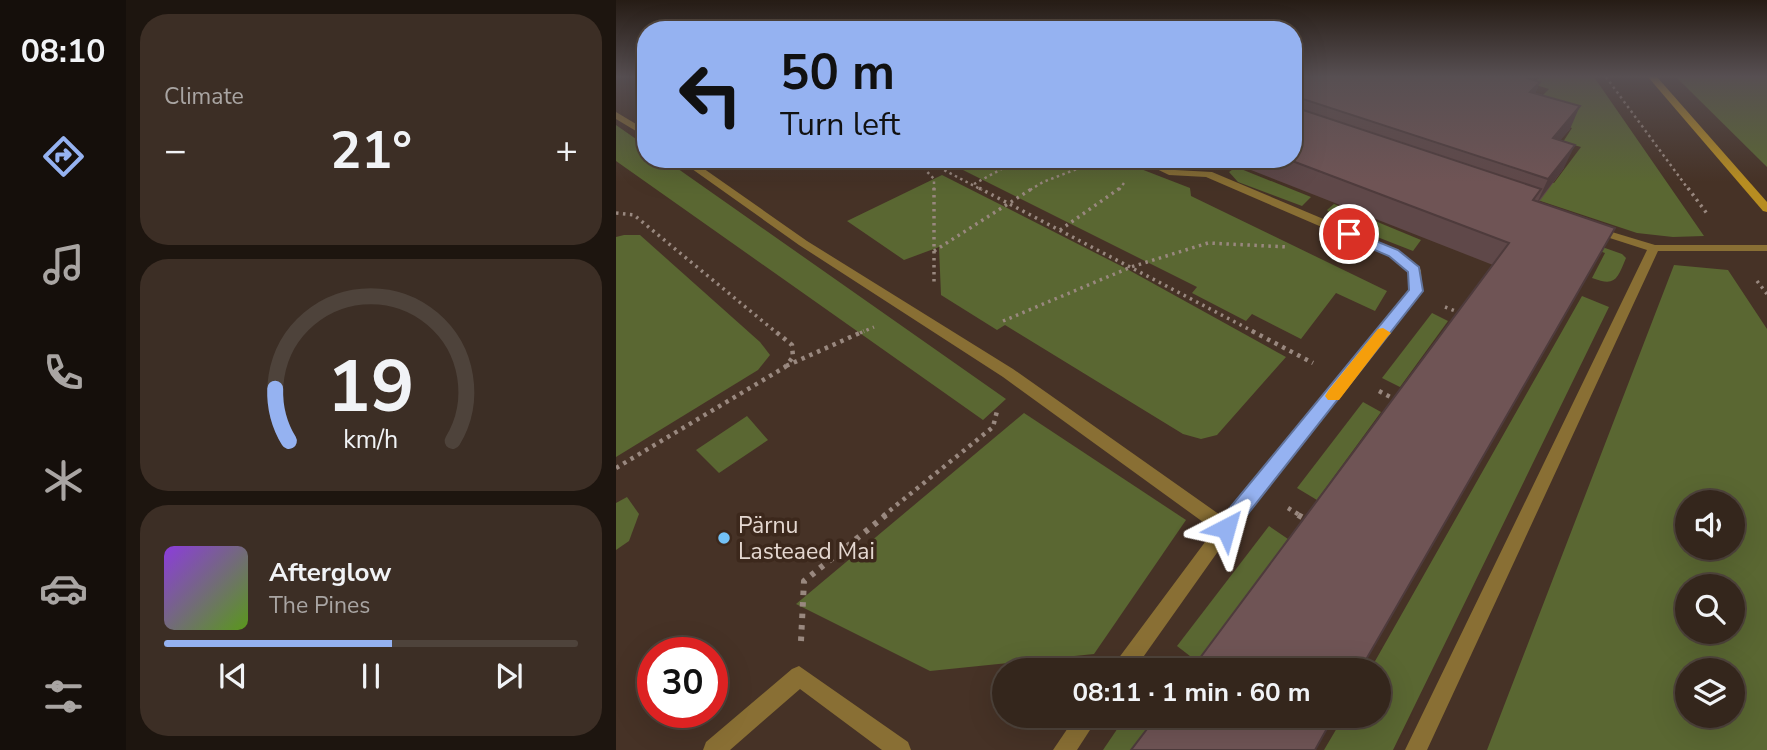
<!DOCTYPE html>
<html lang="en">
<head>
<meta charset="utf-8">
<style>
	:root { --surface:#34261c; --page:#3c2e25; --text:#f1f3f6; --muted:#a9a5a3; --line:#4e433b; --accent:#95b2f1 }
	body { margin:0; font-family:"Nunito Sans",sans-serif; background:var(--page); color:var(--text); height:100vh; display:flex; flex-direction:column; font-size:26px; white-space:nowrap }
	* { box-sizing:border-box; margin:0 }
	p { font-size:23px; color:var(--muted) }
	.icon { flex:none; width:38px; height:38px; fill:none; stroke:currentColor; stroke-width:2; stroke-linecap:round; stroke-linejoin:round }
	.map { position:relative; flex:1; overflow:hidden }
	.side { display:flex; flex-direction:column; gap:14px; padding:14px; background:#1d150f; width:490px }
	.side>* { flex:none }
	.top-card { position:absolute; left:21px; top:21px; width:665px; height:147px; border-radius:28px; box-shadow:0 7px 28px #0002,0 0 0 2px var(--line); background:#95b2f1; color:#111; overflow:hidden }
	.fabs { position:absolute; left:1059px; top:490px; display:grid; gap:14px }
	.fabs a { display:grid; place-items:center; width:70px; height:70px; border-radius:50%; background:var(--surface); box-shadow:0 7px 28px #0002,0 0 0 2px var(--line); font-size:35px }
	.speed { position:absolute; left:21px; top:637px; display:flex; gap:14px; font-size:35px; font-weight:700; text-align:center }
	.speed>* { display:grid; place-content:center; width:91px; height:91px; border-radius:50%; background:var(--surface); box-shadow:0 7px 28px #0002,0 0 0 2px var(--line); line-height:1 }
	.speed .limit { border:10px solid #d22; background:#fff; color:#111 }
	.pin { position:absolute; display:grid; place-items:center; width:60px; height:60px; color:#fff; margin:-30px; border:4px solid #fff; border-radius:50%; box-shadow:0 2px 7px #0007 }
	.me { position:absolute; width:77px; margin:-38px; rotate:39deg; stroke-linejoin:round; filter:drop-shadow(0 0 5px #0008) }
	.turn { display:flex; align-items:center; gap:24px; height:147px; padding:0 28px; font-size:32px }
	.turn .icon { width:91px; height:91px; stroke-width:2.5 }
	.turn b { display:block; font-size:49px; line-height:60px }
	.big { font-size:52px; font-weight:700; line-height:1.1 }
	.side .tile { flex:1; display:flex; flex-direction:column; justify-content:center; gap:10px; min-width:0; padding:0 24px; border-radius:28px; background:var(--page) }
	.side .dial { align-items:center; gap:0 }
	.dial svg { height:182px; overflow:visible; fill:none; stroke:var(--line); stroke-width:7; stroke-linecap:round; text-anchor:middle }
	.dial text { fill:var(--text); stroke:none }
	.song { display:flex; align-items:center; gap:21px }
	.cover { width:84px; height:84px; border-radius:10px; background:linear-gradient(135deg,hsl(270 70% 55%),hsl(90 70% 35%)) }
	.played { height:7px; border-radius:4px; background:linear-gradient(90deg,var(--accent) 55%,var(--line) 55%) }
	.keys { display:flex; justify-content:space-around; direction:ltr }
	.heat { display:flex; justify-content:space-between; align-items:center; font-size:38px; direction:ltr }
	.trip { position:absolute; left:376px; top:658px; width:399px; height:70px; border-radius:35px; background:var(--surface); box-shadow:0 7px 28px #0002,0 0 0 2px var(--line); font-weight:700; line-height:70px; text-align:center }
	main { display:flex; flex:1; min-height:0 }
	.dock { display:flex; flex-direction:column; width:126px; justify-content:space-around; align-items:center; background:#150f0b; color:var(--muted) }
	.dock .icon { width:49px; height:49px }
	.dock .active { color:var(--accent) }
	.dock b { font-size:32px; color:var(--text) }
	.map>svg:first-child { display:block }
	.green { fill:#5a6732; fill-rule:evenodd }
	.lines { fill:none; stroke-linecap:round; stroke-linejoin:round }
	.path-far3 { stroke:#99887f; stroke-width:2.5; stroke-dasharray:2.5 3.5; stroke-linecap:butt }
	.path-far2 { stroke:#99887f; stroke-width:3.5; stroke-dasharray:2.5 4.5; stroke-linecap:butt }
	.path-far1 { stroke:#99887f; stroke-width:4.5; stroke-dasharray:3.5 5; stroke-linecap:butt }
	.path { stroke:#99887f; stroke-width:6; stroke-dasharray:4.5 7; stroke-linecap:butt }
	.street { fill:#896f34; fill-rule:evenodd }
	.secondary { fill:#b78d21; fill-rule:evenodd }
	.wall { fill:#5f4849 }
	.shaded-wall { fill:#4e3b3c }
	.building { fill:#6f5455; stroke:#4e3b3c; stroke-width:2 }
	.route { fill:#95b2f1; stroke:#61749d; stroke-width:2 }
	.slow { fill:#f59e0b }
	.poi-dot { fill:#73c1f6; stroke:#3c281c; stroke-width:2.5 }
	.labels { text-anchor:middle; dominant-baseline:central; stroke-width:7; stroke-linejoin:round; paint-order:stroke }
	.near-poi-label { font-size:23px; fill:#e4d7d0; stroke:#3c281c; text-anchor:start }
</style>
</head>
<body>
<main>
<nav class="dock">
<b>08:10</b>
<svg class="icon active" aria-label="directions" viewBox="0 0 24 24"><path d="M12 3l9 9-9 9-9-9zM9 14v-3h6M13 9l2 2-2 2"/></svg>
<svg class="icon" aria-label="music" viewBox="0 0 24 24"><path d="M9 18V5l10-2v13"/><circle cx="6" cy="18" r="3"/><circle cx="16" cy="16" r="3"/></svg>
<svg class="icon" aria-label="phone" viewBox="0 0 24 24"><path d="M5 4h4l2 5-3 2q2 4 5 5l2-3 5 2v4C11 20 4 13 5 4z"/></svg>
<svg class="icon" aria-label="climate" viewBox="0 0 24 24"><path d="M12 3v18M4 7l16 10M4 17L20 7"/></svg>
<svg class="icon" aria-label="car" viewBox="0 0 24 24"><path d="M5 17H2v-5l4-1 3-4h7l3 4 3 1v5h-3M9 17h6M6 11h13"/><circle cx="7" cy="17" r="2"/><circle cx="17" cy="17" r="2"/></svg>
<svg class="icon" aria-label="filters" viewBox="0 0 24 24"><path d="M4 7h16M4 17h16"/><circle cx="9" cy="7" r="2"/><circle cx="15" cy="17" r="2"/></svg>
</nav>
<section class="side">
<div class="tile"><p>Climate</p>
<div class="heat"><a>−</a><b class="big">21°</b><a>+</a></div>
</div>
<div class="tile dial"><svg viewBox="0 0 100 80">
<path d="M14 69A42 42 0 1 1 86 69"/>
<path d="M14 69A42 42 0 0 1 8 46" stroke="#95b2f1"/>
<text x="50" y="56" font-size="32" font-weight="700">19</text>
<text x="50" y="72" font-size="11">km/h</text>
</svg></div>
<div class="tile">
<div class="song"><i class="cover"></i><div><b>Afterglow</b><p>The Pines</p></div></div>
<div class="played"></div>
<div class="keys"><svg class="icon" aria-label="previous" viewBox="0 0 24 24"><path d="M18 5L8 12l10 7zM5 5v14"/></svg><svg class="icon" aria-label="pause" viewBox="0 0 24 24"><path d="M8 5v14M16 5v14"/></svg><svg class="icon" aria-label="next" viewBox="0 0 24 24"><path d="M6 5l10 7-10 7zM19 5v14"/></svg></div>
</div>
</section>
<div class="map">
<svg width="1151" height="750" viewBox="0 0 1151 750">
	<rect width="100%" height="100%" fill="#463226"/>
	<g class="green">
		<polygon points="924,77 978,77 1088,236 1057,237 1021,233 705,128 724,115 938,183 965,147 947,142 956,128 908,114 933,89 917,84"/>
		<polygon points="1060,77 1151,77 1151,167"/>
		<polygon points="0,125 30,146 30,159 48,159 390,399 367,420 0,161"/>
		<path d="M 677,137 L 1006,254 L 1010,258 C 1001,279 1000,287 976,278 L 989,253 L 677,141 Z"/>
		<polygon points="357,159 499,159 574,188 575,196 771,291 759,311 720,293 685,339 636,314 630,321 576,293 581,287 341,167"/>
		<polygon points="620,167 695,197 686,206 622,182 613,172"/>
		<polygon points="326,175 511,269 670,357 601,435 585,439 567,434 389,325 381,330 325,295 323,247 288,260 231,221"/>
		<polygon points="718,204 805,240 797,251 723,222 711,210"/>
		<polygon points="8,235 24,235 144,342 154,355 142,370 0,457 0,237"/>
		<path d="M 1058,265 L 1112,270 L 1151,329 L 1151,750 L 871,750 ZM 1071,502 L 1116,502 L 1116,548 L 1071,548 ZM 1071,586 L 1116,586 L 1116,632 L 1071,632 ZM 1071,670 L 1116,670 L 1116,716 L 1071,716 Z"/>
		<polygon points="966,296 993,307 777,750 708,750 728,716 763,716 763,670 754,670"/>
		<polygon points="816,313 832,321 784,387 766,378"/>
		<polygon points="747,402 765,412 701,500 681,488"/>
		<polygon points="408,413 570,520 478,654 314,671 180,604"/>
		<polygon points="131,416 152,440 103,473 80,450"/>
		<polygon points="11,497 23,514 13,541 0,550 0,503"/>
		<polygon points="653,526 672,539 583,663 561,646"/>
		<polygon points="510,716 548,716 522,750 487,750"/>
	</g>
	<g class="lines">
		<g class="path-far3">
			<polyline points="990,77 1073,190"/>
			<polyline points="299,159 318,179 318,190"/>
			<polyline points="307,159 366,190"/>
			<polyline points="358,184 393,165 398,159"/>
			<polyline points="414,190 427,182 487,159"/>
			<polyline points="503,190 508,183"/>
		</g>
		<g class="path-far2">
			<polyline points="318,188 318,284"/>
			<polyline points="363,188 640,333"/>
			<polyline points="1072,188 1092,215"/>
			<polyline points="0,213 18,215 161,333"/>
			<polyline points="444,230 504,188"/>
			<polyline points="318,251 417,188"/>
			<polyline points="1141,281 1151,294"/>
			<polyline points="829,307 847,314"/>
			<polyline points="387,321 515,267 592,243 672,247"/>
			<polyline points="244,333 258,327"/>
		</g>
		<g class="path-far1">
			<polyline points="636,331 697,363"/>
			<polyline points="170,366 248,331"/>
			<polyline points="763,391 780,400"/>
			<polyline points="0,468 169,367 177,357 176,345 159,331"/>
			<polyline points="672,508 685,516"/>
			<polyline points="267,516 377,427 381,411"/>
		</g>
		<g class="path">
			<polyline points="682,515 691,520"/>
			<polyline points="185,641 188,581 270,515"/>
		</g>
		<g class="street">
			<polygon points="0,112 30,130 30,137 0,119"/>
			<polygon points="62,159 74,159 191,241 397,369 607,517 794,290 793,271 773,256 590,177 553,175 520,159 534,159 559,170 596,172 781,250 805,270 806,291 615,533 518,670 496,670 499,663 598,530 387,377 183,245"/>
			<polygon points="976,226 1039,245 1151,245 1151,251 1042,251 811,750 789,750 1031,250 972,231 972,227"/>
			<polygon points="183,666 292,742 295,750 266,750 184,689 114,750 87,750 90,742 176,669"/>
			<polygon points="460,716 483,716 461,750 437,750"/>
		</g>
		<polygon class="secondary" points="1032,77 1041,77 1151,202 1151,212 1147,211"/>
	</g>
	<polygon class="wall" points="677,77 921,77 918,80 924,82 919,94 954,129 944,140 948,168 877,265 607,159 677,159"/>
	<g class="shaded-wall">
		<polygon points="678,77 704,77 677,94"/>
		<polygon points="908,77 921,77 899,100"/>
		<polygon points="924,82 915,104 914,92"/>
		<polygon points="681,97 678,120 677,99"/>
		<polygon points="964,106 954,129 926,162 937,138"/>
		<polygon points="959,145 948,168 921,203 932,179"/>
	</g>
	<g class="building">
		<polygon points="677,77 678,83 681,83 691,77 908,77 924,82 914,92 964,106 937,138 959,145 932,179 681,97 677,99"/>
		<polygon points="677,102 678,107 925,189 917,200 999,228 744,670 575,670 893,243 671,159 677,159"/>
		<polygon points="541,716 718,716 699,750 515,750"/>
	</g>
	<linearGradient id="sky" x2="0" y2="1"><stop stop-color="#261c15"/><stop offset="0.42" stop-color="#574f52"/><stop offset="1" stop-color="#574f52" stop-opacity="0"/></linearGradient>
	<rect width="1151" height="182" fill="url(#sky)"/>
	<polygon class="route" points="733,230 782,250 803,267 807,291 616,534 610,536 603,534 600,528 603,521 793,290 792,272 773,256 728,237 726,234"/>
	<polygon class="slow" points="767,328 775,333 772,336 723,400 712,400 709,396 712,391 762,329"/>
	<circle class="poi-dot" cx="108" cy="538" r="7"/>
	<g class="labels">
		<g class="near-poi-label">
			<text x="122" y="525">Pärnu<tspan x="122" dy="26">Lasteaed Mai</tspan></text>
		</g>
	</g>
</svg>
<div class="fabs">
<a><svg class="icon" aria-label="sound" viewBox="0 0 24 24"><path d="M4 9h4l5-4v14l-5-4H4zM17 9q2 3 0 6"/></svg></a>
<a><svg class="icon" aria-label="search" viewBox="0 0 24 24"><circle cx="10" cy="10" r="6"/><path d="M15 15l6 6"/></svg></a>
<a><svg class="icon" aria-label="layers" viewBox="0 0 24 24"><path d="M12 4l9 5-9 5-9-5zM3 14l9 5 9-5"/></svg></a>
</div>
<div class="speed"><div class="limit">30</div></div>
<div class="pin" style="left:733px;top:234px;background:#d93025"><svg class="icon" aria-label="arrive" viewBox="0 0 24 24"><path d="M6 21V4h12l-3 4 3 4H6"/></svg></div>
<svg class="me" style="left:610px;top:528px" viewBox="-20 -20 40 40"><path d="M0-17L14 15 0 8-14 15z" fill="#95b2f1" stroke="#fff" stroke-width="4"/></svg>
<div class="trip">08:11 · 1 min · 60 m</div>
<div class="top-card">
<div class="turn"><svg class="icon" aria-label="left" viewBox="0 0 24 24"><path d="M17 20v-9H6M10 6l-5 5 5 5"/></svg><div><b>50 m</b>Turn left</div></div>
</div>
</div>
</main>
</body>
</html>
